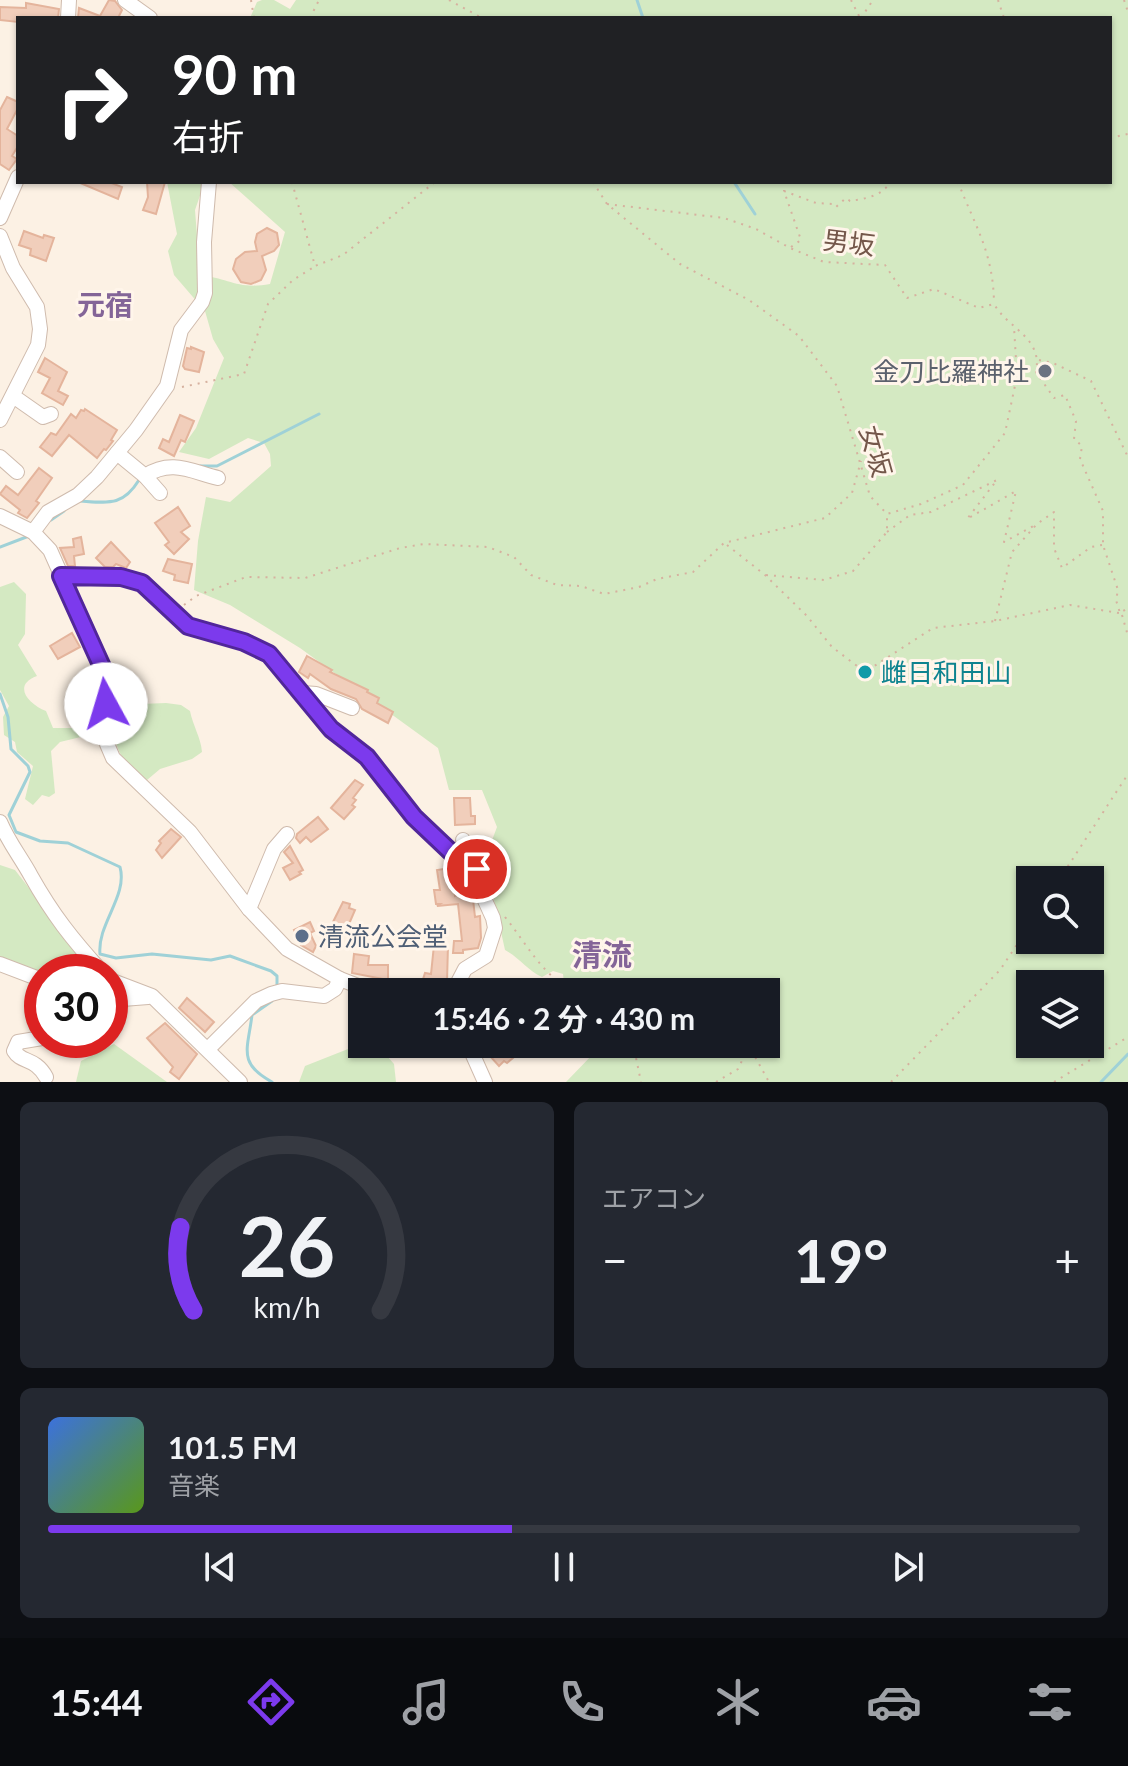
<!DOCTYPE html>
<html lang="ja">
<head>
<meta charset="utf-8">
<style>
	:root { --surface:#171b24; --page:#242831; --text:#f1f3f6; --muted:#9ea1a6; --line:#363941; --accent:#7c3aed }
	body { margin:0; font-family:Lato,"Noto Sans JP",sans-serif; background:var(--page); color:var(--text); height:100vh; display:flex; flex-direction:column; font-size:30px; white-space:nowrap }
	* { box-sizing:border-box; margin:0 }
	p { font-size:26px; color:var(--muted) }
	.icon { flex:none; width:44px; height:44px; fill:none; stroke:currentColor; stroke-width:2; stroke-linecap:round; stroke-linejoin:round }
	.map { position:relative; height:1082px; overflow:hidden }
	.side { display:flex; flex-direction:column; gap:20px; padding:20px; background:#0d0f14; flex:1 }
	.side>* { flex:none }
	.guide { position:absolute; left:16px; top:16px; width:1096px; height:168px; border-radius:0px; box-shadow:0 2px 6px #0004; background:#202124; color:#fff; overflow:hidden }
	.tools { position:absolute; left:1016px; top:866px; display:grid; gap:16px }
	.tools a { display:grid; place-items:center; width:88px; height:88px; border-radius:0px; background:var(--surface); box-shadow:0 2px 6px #0004; font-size:40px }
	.speed { position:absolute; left:24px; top:954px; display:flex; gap:16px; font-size:40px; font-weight:700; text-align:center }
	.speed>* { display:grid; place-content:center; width:104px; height:104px; border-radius:50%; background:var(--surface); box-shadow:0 2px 6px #0004; line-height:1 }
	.speed .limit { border:12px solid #d22; background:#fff; color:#111 }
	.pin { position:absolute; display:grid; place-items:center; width:68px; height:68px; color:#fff; margin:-34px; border:4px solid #fff; border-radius:50%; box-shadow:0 2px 8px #0007 }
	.me { position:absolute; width:88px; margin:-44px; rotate:354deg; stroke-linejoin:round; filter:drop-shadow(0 0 6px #0008) }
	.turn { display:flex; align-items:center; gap:28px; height:168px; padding:0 24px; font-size:36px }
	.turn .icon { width:104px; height:104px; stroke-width:2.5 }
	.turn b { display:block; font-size:56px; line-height:68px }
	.big { font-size:60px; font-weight:700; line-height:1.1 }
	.side .card { flex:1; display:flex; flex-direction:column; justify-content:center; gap:12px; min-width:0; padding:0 28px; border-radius:12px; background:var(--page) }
	.side .dial { align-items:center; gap:0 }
	.dial svg { height:208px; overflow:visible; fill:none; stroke:var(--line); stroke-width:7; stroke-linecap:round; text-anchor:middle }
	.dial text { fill:var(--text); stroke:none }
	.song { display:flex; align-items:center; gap:24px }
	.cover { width:96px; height:96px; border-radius:12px; background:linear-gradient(135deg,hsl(220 70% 55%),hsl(90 70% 35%)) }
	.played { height:8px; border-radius:4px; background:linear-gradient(90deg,var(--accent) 45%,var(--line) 45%) }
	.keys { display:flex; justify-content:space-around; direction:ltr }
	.heat { display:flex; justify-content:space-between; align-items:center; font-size:44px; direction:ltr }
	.side .tiles { flex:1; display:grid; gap:20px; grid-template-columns:1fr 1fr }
	.card:last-child { grid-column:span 2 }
	.trip { position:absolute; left:348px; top:978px; width:432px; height:80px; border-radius:0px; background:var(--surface); box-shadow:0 2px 6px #0004; font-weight:700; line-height:80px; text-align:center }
	.tab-bar { display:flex; height:128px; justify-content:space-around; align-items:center; background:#090b0e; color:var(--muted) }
	.tab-bar .icon { width:56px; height:56px }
	.tab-bar .selected { color:var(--accent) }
	.tab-bar b { font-size:36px; color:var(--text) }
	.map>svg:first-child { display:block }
	.green { fill:#d4e9c2; fill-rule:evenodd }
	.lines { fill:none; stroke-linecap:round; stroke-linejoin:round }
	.stream { stroke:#9fd1d7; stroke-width:3 }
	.building { fill:#f1cebb; stroke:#e4b49c; stroke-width:2 }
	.minor-casing { stroke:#cfbbad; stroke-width:16 }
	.path { stroke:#d6b19f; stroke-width:2; stroke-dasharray:2 6; stroke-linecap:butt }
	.minor { stroke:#fff; stroke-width:14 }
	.route-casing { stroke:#51269a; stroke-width:20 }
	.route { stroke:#7c3aed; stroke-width:14 }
	.worship-dot { fill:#6b7280; stroke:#fff5ea; stroke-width:3 }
	.culture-dot { fill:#0f9aa8; stroke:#fff5ea; stroke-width:3 }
	.service-dot { fill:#5c6f8a; stroke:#fff5ea; stroke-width:3 }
	.labels { text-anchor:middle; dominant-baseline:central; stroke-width:6; stroke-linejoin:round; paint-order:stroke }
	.street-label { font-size:26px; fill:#74574a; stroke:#fff5ea }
	.worship-label { font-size:26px; fill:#5b616d; stroke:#fff5ea; text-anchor:end }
	.culture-label { font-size:26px; fill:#0d838f; stroke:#fff5ea; text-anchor:start }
	.service-label { font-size:26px; fill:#4e5e75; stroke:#fff5ea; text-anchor:start }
	.neighbourhood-label { font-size:28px; font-weight:bold; fill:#846598; stroke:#fff5ea }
	.quarter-label { font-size:30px; font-weight:bold; fill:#846598; stroke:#fff5ea }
</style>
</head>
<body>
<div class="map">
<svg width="1128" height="1082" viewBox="0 0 1128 1082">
	<rect width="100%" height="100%" fill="#fcf1e4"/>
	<g class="green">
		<path d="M 262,0 L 274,0 L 290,9 L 296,0 L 1128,0 L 1128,1082 L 566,1082 L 594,1053 L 592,1044 L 766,1044 L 766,992 L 565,992 L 563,974 L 553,971 L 542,977 C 527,970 520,958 505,950 L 485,859 L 497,827 L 482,790 L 449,790 L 438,748 L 300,648 L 230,605 L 194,590 L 198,541 L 206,497 L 230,502 L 271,466 L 270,454 L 264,443 L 248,438 L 209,459 L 179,452 L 196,428 L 224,358 L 213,339 L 205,311 L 174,275 L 168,251 L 177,234 L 167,182 L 208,182 L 204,184 L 195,210 L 200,275 C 228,278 238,290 270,284 L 285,232 L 229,182 L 1110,182 L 1110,18 L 250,18 L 257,2 ZM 1030,880 L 1090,880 L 1090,940 L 1030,940 ZM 1030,984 L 1090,984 L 1090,1044 L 1030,1044 Z"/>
		<path d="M 14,582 L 26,594 L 25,634 L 18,645 L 37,676 C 12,685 28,704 46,711 L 53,728 L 94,728 L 89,735 L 60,742 L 51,751 L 55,793 L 49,797 L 42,795 L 33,805 L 25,799 L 33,766 L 17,752 L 15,742 L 4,735 L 3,717 L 9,706 L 0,690 L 0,587 Z"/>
		<path d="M 166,703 L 181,705 L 190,711 C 193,726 201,738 202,752 L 192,759 L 160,769 L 147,780 C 116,759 113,743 112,708 L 116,705 Z"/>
		<polygon points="0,865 15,870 94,972 42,972 0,961"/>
		<polygon points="114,1044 167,1082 76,1082 81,1061"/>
		<polygon points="348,1049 387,1056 394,1064 396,1082 299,1082 305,1066"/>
	</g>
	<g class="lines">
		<g class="stream">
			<polyline points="637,0 643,18"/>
			<polyline points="734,182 755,214"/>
			<polyline points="200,466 217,466 319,414"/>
			<path d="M 81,501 C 109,503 123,506 139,480"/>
			<polyline points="51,520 64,511"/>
			<polyline points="0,547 29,536"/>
			<path d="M 0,694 L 8,717 L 11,749 L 28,766 L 30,772 L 9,815 L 16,832 L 40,841 L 68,843 L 120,867 C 128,896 97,924 100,954 L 116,958 L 152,954 L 211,960 L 230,956 L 271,971 L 277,976 L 277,986"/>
			<path d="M 272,1001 L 252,1015 C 248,1049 237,1063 272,1082"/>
			<polyline points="1101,1082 1128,1054"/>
		</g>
	</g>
	<g class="building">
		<polygon points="109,0 115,1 122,10 118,18 78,18 79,8 100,16"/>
		<polygon points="26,3 59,9 58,18 18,18 18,22 0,20 0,7 26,8"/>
		<polygon points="7,97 18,102 18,108 7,129 18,136 18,146 12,156 17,159 9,170 0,164 0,110"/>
		<polygon points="78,182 109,182 122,187 118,199"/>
		<polygon points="147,182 165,182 156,214 143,210 148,197"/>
		<polygon points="267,228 277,233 279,245 274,251 262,256 266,270 261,280 251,284 241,282 233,269 236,259 245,252 257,251 255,242 257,234"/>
		<polygon points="24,231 43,238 44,235 54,238 46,261 30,255 31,249 19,245"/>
		<polygon points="191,347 204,352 199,372 185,369 183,366 187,348 191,349"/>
		<polygon points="45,358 67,372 58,391 68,396 63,405 42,393 50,378 38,372"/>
		<polygon points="85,409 117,430 111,440 113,441 106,450 104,449 97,458 69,435 52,456 40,447 51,433 56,435 71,414 76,418 81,410 84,411"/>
		<polygon points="180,415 194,421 185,442 181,440 174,456 159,448 163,439 169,442"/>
		<polygon points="39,468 52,478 36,501 39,503 27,518 18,513 20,510 0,494 6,486 18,495"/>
		<polygon points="178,507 190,526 181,532 189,539 174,554 165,545 169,542 155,523"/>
		<polygon points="81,537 84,554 74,556 75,566 68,566 60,548 74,547 73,539"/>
		<polygon points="111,542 130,562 126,568 116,564 113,567 105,567 96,558"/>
		<polygon points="168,559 192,564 188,583 174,580 175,575 163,571"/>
		<polygon points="72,633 80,647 58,659 50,646"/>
		<polygon points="307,656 332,670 330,672 368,690 367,692 379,698 377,703 393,712 388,723 362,709 356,699 331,689 310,674 308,678 299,672"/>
		<polygon points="355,780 363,785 353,798 356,800 352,805 355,807 344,819 331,808"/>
		<polygon points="454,798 470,798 471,816 475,816 475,824 455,825"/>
		<polygon points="318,817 328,829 311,842 306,837 300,843 296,838 297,834"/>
		<polygon points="171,829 181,837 162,858 156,850 161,843 159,841"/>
		<polygon points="290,846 303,870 299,872 301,874 290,880 283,868 293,863 284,852"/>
		<polygon points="451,868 455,896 469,889 473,899 475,917 480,916 481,938 478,948 463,950 463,953 453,953 454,941 462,941 458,904 437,906 440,904 436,904 434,890 440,890 437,870"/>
		<polygon points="343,902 350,904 349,908 355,910 346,931 331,926"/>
		<polygon points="310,922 314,931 310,933 316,946 313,952 301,945 294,930"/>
		<polygon points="434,945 448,945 447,982 443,992 419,992 425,973 431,974"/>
		<polygon points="354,954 369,956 368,965 388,965 388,980 352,973"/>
		<polygon points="187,998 214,1022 205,1032 179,1008"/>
		<polygon points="165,1023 197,1054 179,1079 170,1072 173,1067 147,1038"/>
		<polygon points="489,1044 522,1044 512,1054 514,1057 507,1063 504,1061 499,1066 489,1055 493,1052"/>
	</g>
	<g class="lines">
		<defs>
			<g id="minor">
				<polyline points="125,0 150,18"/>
				<polyline points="68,18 69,0"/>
				<polyline points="0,218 18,177"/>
				<polyline points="0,236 13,268 37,307 40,329 38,345 0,420"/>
				<polyline points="13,396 43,417 51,414"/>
				<polyline points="117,453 145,476 160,493"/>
				<polyline points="0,457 17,472"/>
				<path d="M 145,476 C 171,459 190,471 218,478"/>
				<polyline points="0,516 33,532 50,550 103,669 107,744 113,758 190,832 249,909 287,949 340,979 358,986 403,992"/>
				<polyline points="33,532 48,512 78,495 97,477 136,430 167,386 181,330 202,302 205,293 204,242 209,182"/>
				<polyline points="61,576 121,577 142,583 188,626 244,642 269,654 331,729 367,757 414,817 472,872 493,918 495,928 486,956 465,969 453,992"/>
				<polyline points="303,693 316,694 352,708"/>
				<path d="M 0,822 C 9,843 20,856 31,876 C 53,915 72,939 102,972"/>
				<polyline points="463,840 481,876"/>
				<polyline points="249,909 274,849 287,834"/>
				<polyline points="0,964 42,980"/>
				<polyline points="110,980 152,996 240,1082"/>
				<polyline points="110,1000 148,997"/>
				<path d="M 42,1038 L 18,1042 L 14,1051 C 21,1063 35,1057 46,1077"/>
				<polyline points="468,1044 485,1082"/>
				<polyline points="208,1049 256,1001 271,994 282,991 324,996 335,989 340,979"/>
			</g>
		</defs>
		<use href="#minor" class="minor-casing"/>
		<g class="path">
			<polyline points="251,0 254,18"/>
			<polyline points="449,0 482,18"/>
			<polyline points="851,0 860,18"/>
			<polyline points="998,0 1004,18"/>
			<polyline points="1124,0 1128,12"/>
			<polyline points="310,18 319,0"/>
			<polyline points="861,18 873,0"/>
			<polyline points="1110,138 1128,134"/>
			<polyline points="292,182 315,266 343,255 435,182"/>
			<polyline points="593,182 607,204 680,264 749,300 799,336 837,386 870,496 887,514 921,504 963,485 1005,433 1017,376 1014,327"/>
			<polyline points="784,182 784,191"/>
			<path d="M 958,182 C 975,226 993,252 994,302"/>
			<path d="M 607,204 L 724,218 L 756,229 L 790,248 L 824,262 L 885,265 L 907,298 L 934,289 L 979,308 L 994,304 C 1008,329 1043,337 1036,372 L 1054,398 L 1065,395 L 1076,421 L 1074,439 L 1082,446 L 1080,459 L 1103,511 L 1103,545 L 1118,590 L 1116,600 L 1120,613 L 1128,608"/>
			<path d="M 791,247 L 801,240 L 784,191 L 816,203 L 833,204 L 836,207 L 846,198 L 850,201 C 864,199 883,196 890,182"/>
			<polyline points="1039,360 1053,363 1091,381 1128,457"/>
			<polyline points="182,387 244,374 268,304 293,280 314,267"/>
			<polyline points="887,532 910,515 931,512 997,480 967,519 1016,491 1004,542 1037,524"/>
			<polyline points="727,545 765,575 807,616 832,647 865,672 933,628 995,621 1070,605 1119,613"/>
			<polyline points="766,575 824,580 853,571 887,532 887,515"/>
			<polyline points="184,605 196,596 246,577 305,578 400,548 424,544 488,547 514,557 531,575 557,585 581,586 604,594 639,587 657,579 693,572 724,543 825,518 852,493 861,461"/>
			<polyline points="1122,615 1128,636"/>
			<polyline points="995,621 1012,552 1037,524 1054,512 1054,548 1062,568 1091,547 1102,545"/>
			<polyline points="1059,880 1128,774"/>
			<path d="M 505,917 C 529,947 538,969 572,992"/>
			<polyline points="630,1044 634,1048 641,1082"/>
			<polyline points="716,1082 738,1069 749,1046 769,1082"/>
			<polyline points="891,1082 1000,970 1030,925"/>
			<polyline points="1054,1082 1128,1037"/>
		</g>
		<use href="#minor" class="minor"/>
	</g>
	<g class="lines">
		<defs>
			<polyline id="route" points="106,704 103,669 61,576 121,577 142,583 188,626 244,642 269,654 331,729 367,757 414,817 472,872 477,869"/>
		</defs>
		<use href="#route" class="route-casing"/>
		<use href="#route" class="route"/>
	</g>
	<circle class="worship-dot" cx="1045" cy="371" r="8"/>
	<circle class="culture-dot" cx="865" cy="672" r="8"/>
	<circle class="service-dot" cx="302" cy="936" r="8"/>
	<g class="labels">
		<g class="street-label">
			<text transform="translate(849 242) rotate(7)">男坂</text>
			<text transform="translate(876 451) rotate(74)">女坂</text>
		</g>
		<g class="worship-label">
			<text x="1029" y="371">金刀比羅神社</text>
		</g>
		<g class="culture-label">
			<text x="881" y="672">雌日和田山</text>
		</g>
		<g class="service-label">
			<text x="318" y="936">清流公会堂</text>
		</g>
		<g class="neighbourhood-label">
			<text x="105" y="304">元宿</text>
		</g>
		<g class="quarter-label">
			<text x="602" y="954">清流</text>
		</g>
	</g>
</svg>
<div class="tools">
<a><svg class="icon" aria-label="search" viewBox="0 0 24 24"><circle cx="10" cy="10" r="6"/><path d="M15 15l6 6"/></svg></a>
<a><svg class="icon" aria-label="layers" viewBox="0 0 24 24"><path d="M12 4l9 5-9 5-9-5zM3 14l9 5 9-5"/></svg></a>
</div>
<div class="speed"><div class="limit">30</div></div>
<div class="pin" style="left:477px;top:869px;background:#d93025"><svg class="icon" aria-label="arrive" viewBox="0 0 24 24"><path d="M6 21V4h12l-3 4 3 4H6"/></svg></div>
<svg class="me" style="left:106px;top:704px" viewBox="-20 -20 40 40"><circle r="19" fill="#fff"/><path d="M0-13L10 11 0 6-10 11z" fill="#7c3aed"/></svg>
<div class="trip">15:46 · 2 分 · 430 m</div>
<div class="guide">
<div class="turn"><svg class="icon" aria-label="right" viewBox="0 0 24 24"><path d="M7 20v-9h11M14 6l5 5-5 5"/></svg><div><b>90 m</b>右折</div></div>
</div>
</div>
<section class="side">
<div class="tiles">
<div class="card dial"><svg viewBox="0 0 100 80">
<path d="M14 69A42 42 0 1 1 86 69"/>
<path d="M14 69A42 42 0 0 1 9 37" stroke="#7c3aed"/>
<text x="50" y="56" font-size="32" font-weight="700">26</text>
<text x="50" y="72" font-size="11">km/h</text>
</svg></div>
<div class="card"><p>エアコン</p>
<div class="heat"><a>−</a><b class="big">19°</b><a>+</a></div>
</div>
<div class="card">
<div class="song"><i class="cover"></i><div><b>101.5 FM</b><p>音楽</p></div></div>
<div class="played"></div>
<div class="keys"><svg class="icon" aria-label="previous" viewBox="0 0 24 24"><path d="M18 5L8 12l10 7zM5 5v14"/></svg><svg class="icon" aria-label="pause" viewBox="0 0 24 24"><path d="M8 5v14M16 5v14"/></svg><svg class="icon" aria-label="next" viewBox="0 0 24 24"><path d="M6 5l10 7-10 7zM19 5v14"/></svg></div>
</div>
</div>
</section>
<nav class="tab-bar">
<b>15:44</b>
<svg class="icon selected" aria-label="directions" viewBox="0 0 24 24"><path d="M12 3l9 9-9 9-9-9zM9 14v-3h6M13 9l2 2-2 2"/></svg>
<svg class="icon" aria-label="music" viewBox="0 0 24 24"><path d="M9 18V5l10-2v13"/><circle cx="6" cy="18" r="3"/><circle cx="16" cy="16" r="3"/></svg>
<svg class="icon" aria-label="phone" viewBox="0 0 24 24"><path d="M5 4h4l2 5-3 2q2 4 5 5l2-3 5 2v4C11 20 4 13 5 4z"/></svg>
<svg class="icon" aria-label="climate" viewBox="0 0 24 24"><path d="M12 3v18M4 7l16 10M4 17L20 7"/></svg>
<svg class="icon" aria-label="car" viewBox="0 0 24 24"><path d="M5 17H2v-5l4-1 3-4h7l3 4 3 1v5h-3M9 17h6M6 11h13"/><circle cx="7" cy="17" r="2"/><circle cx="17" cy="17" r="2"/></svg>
<svg class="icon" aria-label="filters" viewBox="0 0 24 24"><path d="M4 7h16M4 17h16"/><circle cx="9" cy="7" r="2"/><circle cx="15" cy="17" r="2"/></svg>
</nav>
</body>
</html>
